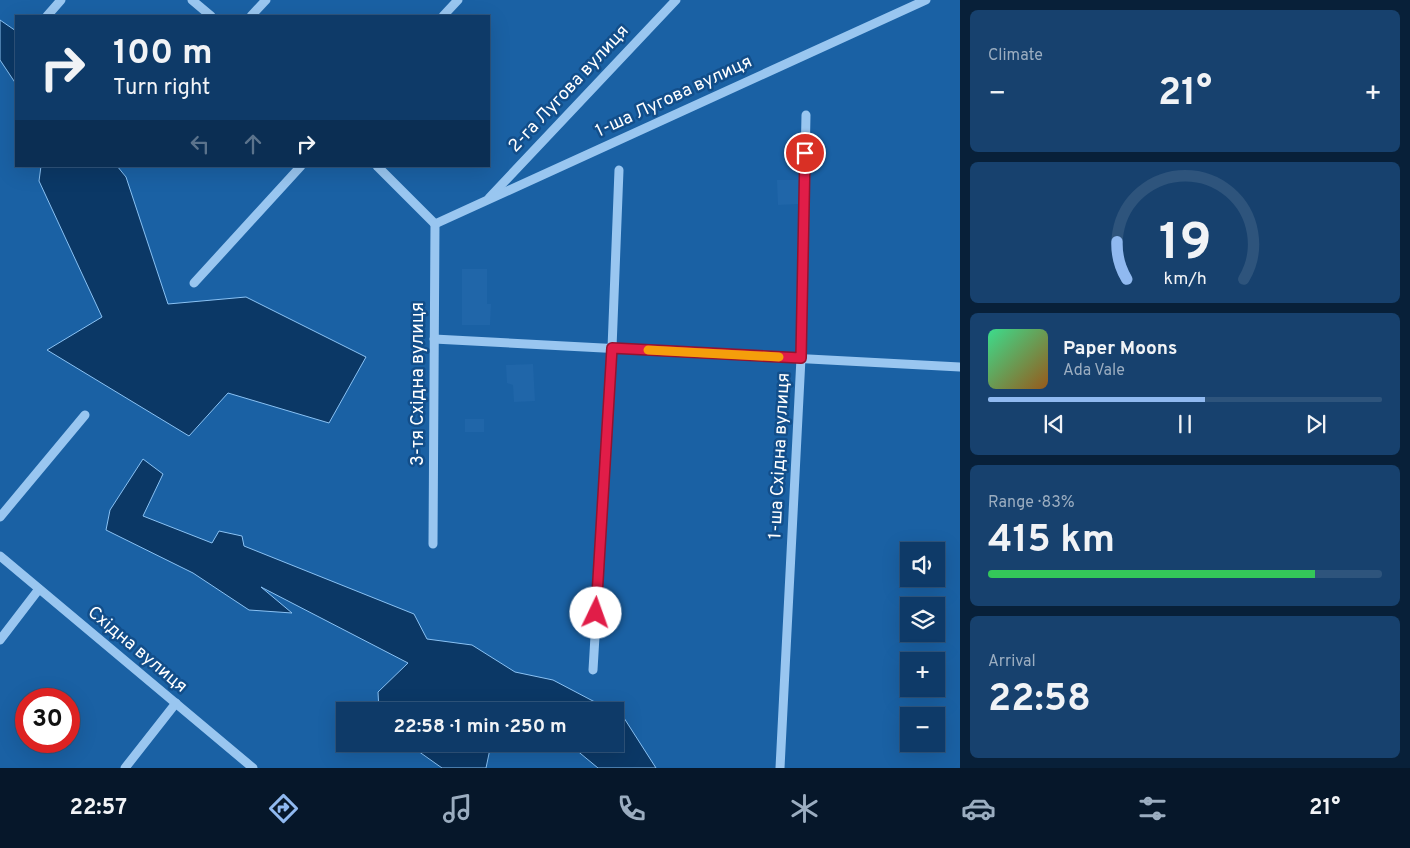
<!DOCTYPE html>
<html lang="en">
<head>
<meta charset="utf-8">
<style>
	:root { --surface:#0e3a68; --page:#17416e; --text:#f1f3f6; --muted:#9badc0; --line:#2e547c; --accent:#90b9f0 }
	body { margin:0; font-family:Overpass,sans-serif; background:var(--page); color:var(--text); height:100vh; display:flex; flex-direction:column; font-size:19px; white-space:nowrap }
	* { box-sizing:border-box; margin:0 }
	p { font-size:16px; color:var(--muted) }
	.icon { flex:none; width:28px; height:28px; fill:none; stroke:currentColor; stroke-width:2; stroke-linecap:round; stroke-linejoin:round }
	.map { position:relative; flex:1; overflow:hidden }
	.details { display:flex; flex-direction:column; gap:10px; padding:10px; background:#082039; width:450px }
	.details>* { flex:none }
	.top-card { position:absolute; left:15px; top:15px; width:475px; height:152px; border-radius:0px; box-shadow:0 5px 20px #0002,0 0 0 1px var(--line); background:#0e3a68; color:var(--text); overflow:hidden }
	.fabs { position:absolute; left:900px; top:542px; display:grid; gap:10px }
	.fabs a { display:grid; place-items:center; width:45px; height:45px; border-radius:0px; background:var(--surface); box-shadow:0 5px 20px #0002,0 0 0 1px var(--line); font-size:25px }
	.speed { position:absolute; left:15px; top:688px; display:flex; gap:10px; font-size:25px; font-weight:700; text-align:center }
	.speed>* { display:grid; place-content:center; width:65px; height:65px; border-radius:50%; background:var(--surface); box-shadow:0 5px 20px #0002,0 0 0 1px var(--line); line-height:1 }
	.speed .limit { border:8px solid #d22; background:#fff; color:#111 }
	.pin { position:absolute; display:grid; place-items:center; width:42px; height:42px; color:#fff; margin:-21px; border:2px solid #fff; border-radius:50%; box-shadow:0 1px 5px #0007 }
	.me { position:absolute; width:55px; margin:-28px; rotate:3deg; stroke-linejoin:round; filter:drop-shadow(0 0 4px #0008) }
	.turn { display:flex; align-items:center; gap:18px; height:105px; padding:0 15px; font-size:22px }
	.turn .icon { width:65px; height:65px; stroke-width:2.5 }
	.turn b { display:block; font-size:35px; line-height:42px }
	.lanes { display:flex; align-items:center; height:48px; padding:0 15px; background:#0003; justify-content:center; gap:25px; direction:ltr }
	.lanes .off { opacity:.35 }
	.big { font-size:38px; font-weight:700; line-height:1.1 }
	.details .card { flex:1; display:flex; flex-direction:column; justify-content:center; gap:8px; min-width:0; padding:0 18px; border-radius:8px; background:var(--page) }
	.details .dial { align-items:center; gap:0 }
	.dial svg { height:130px; overflow:visible; fill:none; stroke:var(--line); stroke-width:7; stroke-linecap:round; text-anchor:middle }
	.dial text { fill:var(--text); stroke:none }
	.song { display:flex; align-items:center; gap:15px }
	.cover { width:60px; height:60px; border-radius:8px; background:linear-gradient(135deg,hsl(150 70% 55%),hsl(30 70% 35%)) }
	.played { height:5px; border-radius:2px; background:linear-gradient(90deg,var(--accent) 55%,var(--line) 55%) }
	.keys { display:flex; justify-content:space-around; direction:ltr }
	.heat { display:flex; justify-content:space-between; align-items:center; font-size:28px; direction:ltr }
	.charge { height:8px; border-radius:4px; background:linear-gradient(90deg,#34c759 83%,var(--line) 0) }
	.trip { position:absolute; left:336px; top:702px; width:288px; height:50px; border-radius:0px; background:var(--surface); box-shadow:0 5px 20px #0002,0 0 0 1px var(--line); font-weight:700; line-height:50px; text-align:center }
	.menu { display:flex; height:80px; justify-content:space-around; align-items:center; background:#06172a; color:var(--muted) }
	.menu .icon { width:35px; height:35px }
	.menu .on { color:var(--accent) }
	.menu b { font-size:22px; color:var(--text) }
	main { display:flex; flex:1; min-height:0 }
	.map>svg:first-child { display:block }
	.green { fill:#1a61a4; fill-rule:evenodd }
	.water { fill:#0b3866; stroke:#8ac2f4 }
	.building { fill:#2066a9 }
	.lines { fill:none; stroke-linecap:round; stroke-linejoin:round }
	.minor { stroke:#99c6f0; stroke-width:9 }
	.route-casing { stroke:#92132f; stroke-width:12 }
	.route { stroke:#e11d48; stroke-width:9 }
	.slow { stroke:#f59e0b; stroke-width:9 }
	.labels { text-anchor:middle; dominant-baseline:central; stroke-width:5; stroke-linejoin:round; paint-order:stroke }
	.street-label { font-size:18px; fill:#fff; stroke:#124e8a }
</style>
</head>
<body>
<main>
<div class="map">
<svg width="960" height="768" viewBox="0 0 960 768">
	<rect width="100%" height="100%" fill="#124e8a"/>
	<path class="green" d="M 0,0 L 960,0 L 960,768 L 0,768 ZM 16,16 L 489,16 L 489,166 L 16,166 ZM 909,551 L 936,551 L 936,579 L 909,579 ZM 909,606 L 936,606 L 936,634 L 909,634 ZM 909,661 L 936,661 L 936,689 L 909,689 ZM 26,699 L 69,699 L 69,741 L 26,741 ZM 345,711 L 615,711 L 615,744 L 345,744 ZM 909,716 L 936,716 L 936,744 L 909,744 Z"/>
	<g class="water">
		<polygon points="0,20 16,31 16,84 0,60"/>
		<polygon points="41,166 117,166 126,177 168,304 246,297 366,357 329,423 228,393 189,436 47,350 102,317 39,181"/>
		<polygon points="143,459 163,474 143,516 212,543 219,531 242,536 244,546 414,614 427,639 472,645 515,672 553,680 612,711 379,711 378,692 408,663 261,587 292,613 249,610 193,573 106,530 110,510"/>
		<polygon points="615,713 624,718 656,768 598,768 569,744 615,744"/>
		<polygon points="411,744 491,744 486,768 442,768 418,751"/>
	</g>
	<g class="building">
		<polygon points="777,180 798,180 798,204 778,205"/>
		<polygon points="462,269 487,269 487,304 491,304 490,325 462,325"/>
		<polygon points="533,364 535,401 514,402 513,385 507,383 506,365"/>
		<rect x="465" y="419" width="19" height="13"/>
	</g>
	<g class="lines">
		<g class="minor">
			<polyline points="192,0 211,16"/>
			<polyline points="47,16 61,0"/>
			<polyline points="251,16 266,0"/>
			<polyline points="443,16 458,0"/>
			<polyline points="377,166 435,224"/>
			<polyline points="489,198 676,0"/>
			<polyline points="435,224 926,0"/>
			<polyline points="194,283 301,166"/>
			<polyline points="434,339 960,367"/>
			<polyline points="0,517 85,415"/>
			<polyline points="433,544 435,224"/>
			<polyline points="0,556 253,768"/>
			<polyline points="0,640 39,589"/>
			<polyline points="593,670 612,348 619,170"/>
			<polyline points="125,768 176,703"/>
			<polyline points="780,768 801,358 806,115"/>
		</g>
	</g>
	<g class="lines">
		<defs>
			<polyline id="route" points="596,613 612,348 801,358 805,153"/>
		</defs>
		<use href="#route" class="route-casing"/>
		<use href="#route" class="route"/>
		<polyline class="slow" points="648,350 779,357"/>
	</g>
	<g class="labels">
		<g class="street-label">
			<text transform="translate(569 89) rotate(-47)">2-га Лугова вулиця</text>
			<text transform="translate(674 97) rotate(-25)">1-ша Лугова вулиця</text>
			<text transform="translate(418 384) rotate(-90)">3-тя Східна вулиця</text>
			<text transform="translate(780 456) rotate(-87)">1-ша Східна вулиця</text>
			<text transform="translate(137 650) rotate(40)">Східна вулиця</text>
		</g>
	</g>
</svg>
<div class="fabs">
<a><svg class="icon" aria-label="sound" viewBox="0 0 24 24"><path d="M4 9h4l5-4v14l-5-4H4zM17 9q2 3 0 6"/></svg></a>
<a><svg class="icon" aria-label="layers" viewBox="0 0 24 24"><path d="M12 4l9 5-9 5-9-5zM3 14l9 5 9-5"/></svg></a>
<a>+</a>
<a>−</a>
</div>
<div class="speed"><div class="limit">30</div></div>
<div class="pin" style="left:805px;top:153px;background:#d93025"><svg class="icon" aria-label="arrive" viewBox="0 0 24 24"><path d="M6 21V4h12l-3 4 3 4H6"/></svg></div>
<svg class="me" style="left:596px;top:613px" viewBox="-20 -20 40 40"><circle r="19" fill="#fff"/><path d="M0-13L10 11 0 6-10 11z" fill="#e11d48"/></svg>
<div class="trip">22:58 · 1 min · 250 m</div>
<div class="top-card">
<div class="turn"><svg class="icon" aria-label="right" viewBox="0 0 24 24"><path d="M7 20v-9h11M14 6l5 5-5 5"/></svg><div><b>100 m</b>Turn right</div></div>
<div class="lanes"><svg class="icon off" aria-label="left" viewBox="0 0 24 24"><path d="M17 20v-9H6M10 6l-5 5 5 5"/></svg><svg class="icon off" aria-label="ahead" viewBox="0 0 24 24"><path d="M12 20V5M6 11l6-6 6 6"/></svg><svg class="icon" aria-label="right" viewBox="0 0 24 24"><path d="M7 20v-9h11M14 6l5 5-5 5"/></svg></div>
</div>
</div>
<section class="details">
<div class="card"><p>Climate</p>
<div class="heat"><a>−</a><b class="big">21°</b><a>+</a></div>
</div>
<div class="card dial"><svg viewBox="0 0 100 80">
<path d="M14 69A42 42 0 1 1 86 69"/>
<path d="M14 69A42 42 0 0 1 8 46" stroke="#90b9f0"/>
<text x="50" y="56" font-size="32" font-weight="700">19</text>
<text x="50" y="72" font-size="11">km/h</text>
</svg></div>
<div class="card">
<div class="song"><i class="cover"></i><div><b>Paper Moons</b><p>Ada Vale</p></div></div>
<div class="played"></div>
<div class="keys"><svg class="icon" aria-label="previous" viewBox="0 0 24 24"><path d="M18 5L8 12l10 7zM5 5v14"/></svg><svg class="icon" aria-label="pause" viewBox="0 0 24 24"><path d="M8 5v14M16 5v14"/></svg><svg class="icon" aria-label="next" viewBox="0 0 24 24"><path d="M6 5l10 7-10 7zM19 5v14"/></svg></div>
</div>
<div class="card"><p>Range · 83%</p><b class="big">415 km</b><div class="charge"></div></div>
<div class="card"><p>Arrival</p><b class="big">22:58</b></div>
</section>
</main>
<nav class="menu">
<b>22:57</b>
<svg class="icon on" aria-label="directions" viewBox="0 0 24 24"><path d="M12 3l9 9-9 9-9-9zM9 14v-3h6M13 9l2 2-2 2"/></svg>
<svg class="icon" aria-label="music" viewBox="0 0 24 24"><path d="M9 18V5l10-2v13"/><circle cx="6" cy="18" r="3"/><circle cx="16" cy="16" r="3"/></svg>
<svg class="icon" aria-label="phone" viewBox="0 0 24 24"><path d="M5 4h4l2 5-3 2q2 4 5 5l2-3 5 2v4C11 20 4 13 5 4z"/></svg>
<svg class="icon" aria-label="climate" viewBox="0 0 24 24"><path d="M12 3v18M4 7l16 10M4 17L20 7"/></svg>
<svg class="icon" aria-label="car" viewBox="0 0 24 24"><path d="M5 17H2v-5l4-1 3-4h7l3 4 3 1v5h-3M9 17h6M6 11h13"/><circle cx="7" cy="17" r="2"/><circle cx="17" cy="17" r="2"/></svg>
<svg class="icon" aria-label="filters" viewBox="0 0 24 24"><path d="M4 7h16M4 17h16"/><circle cx="9" cy="7" r="2"/><circle cx="15" cy="17" r="2"/></svg>
<b>21°</b>
</nav>
</body>
</html>
